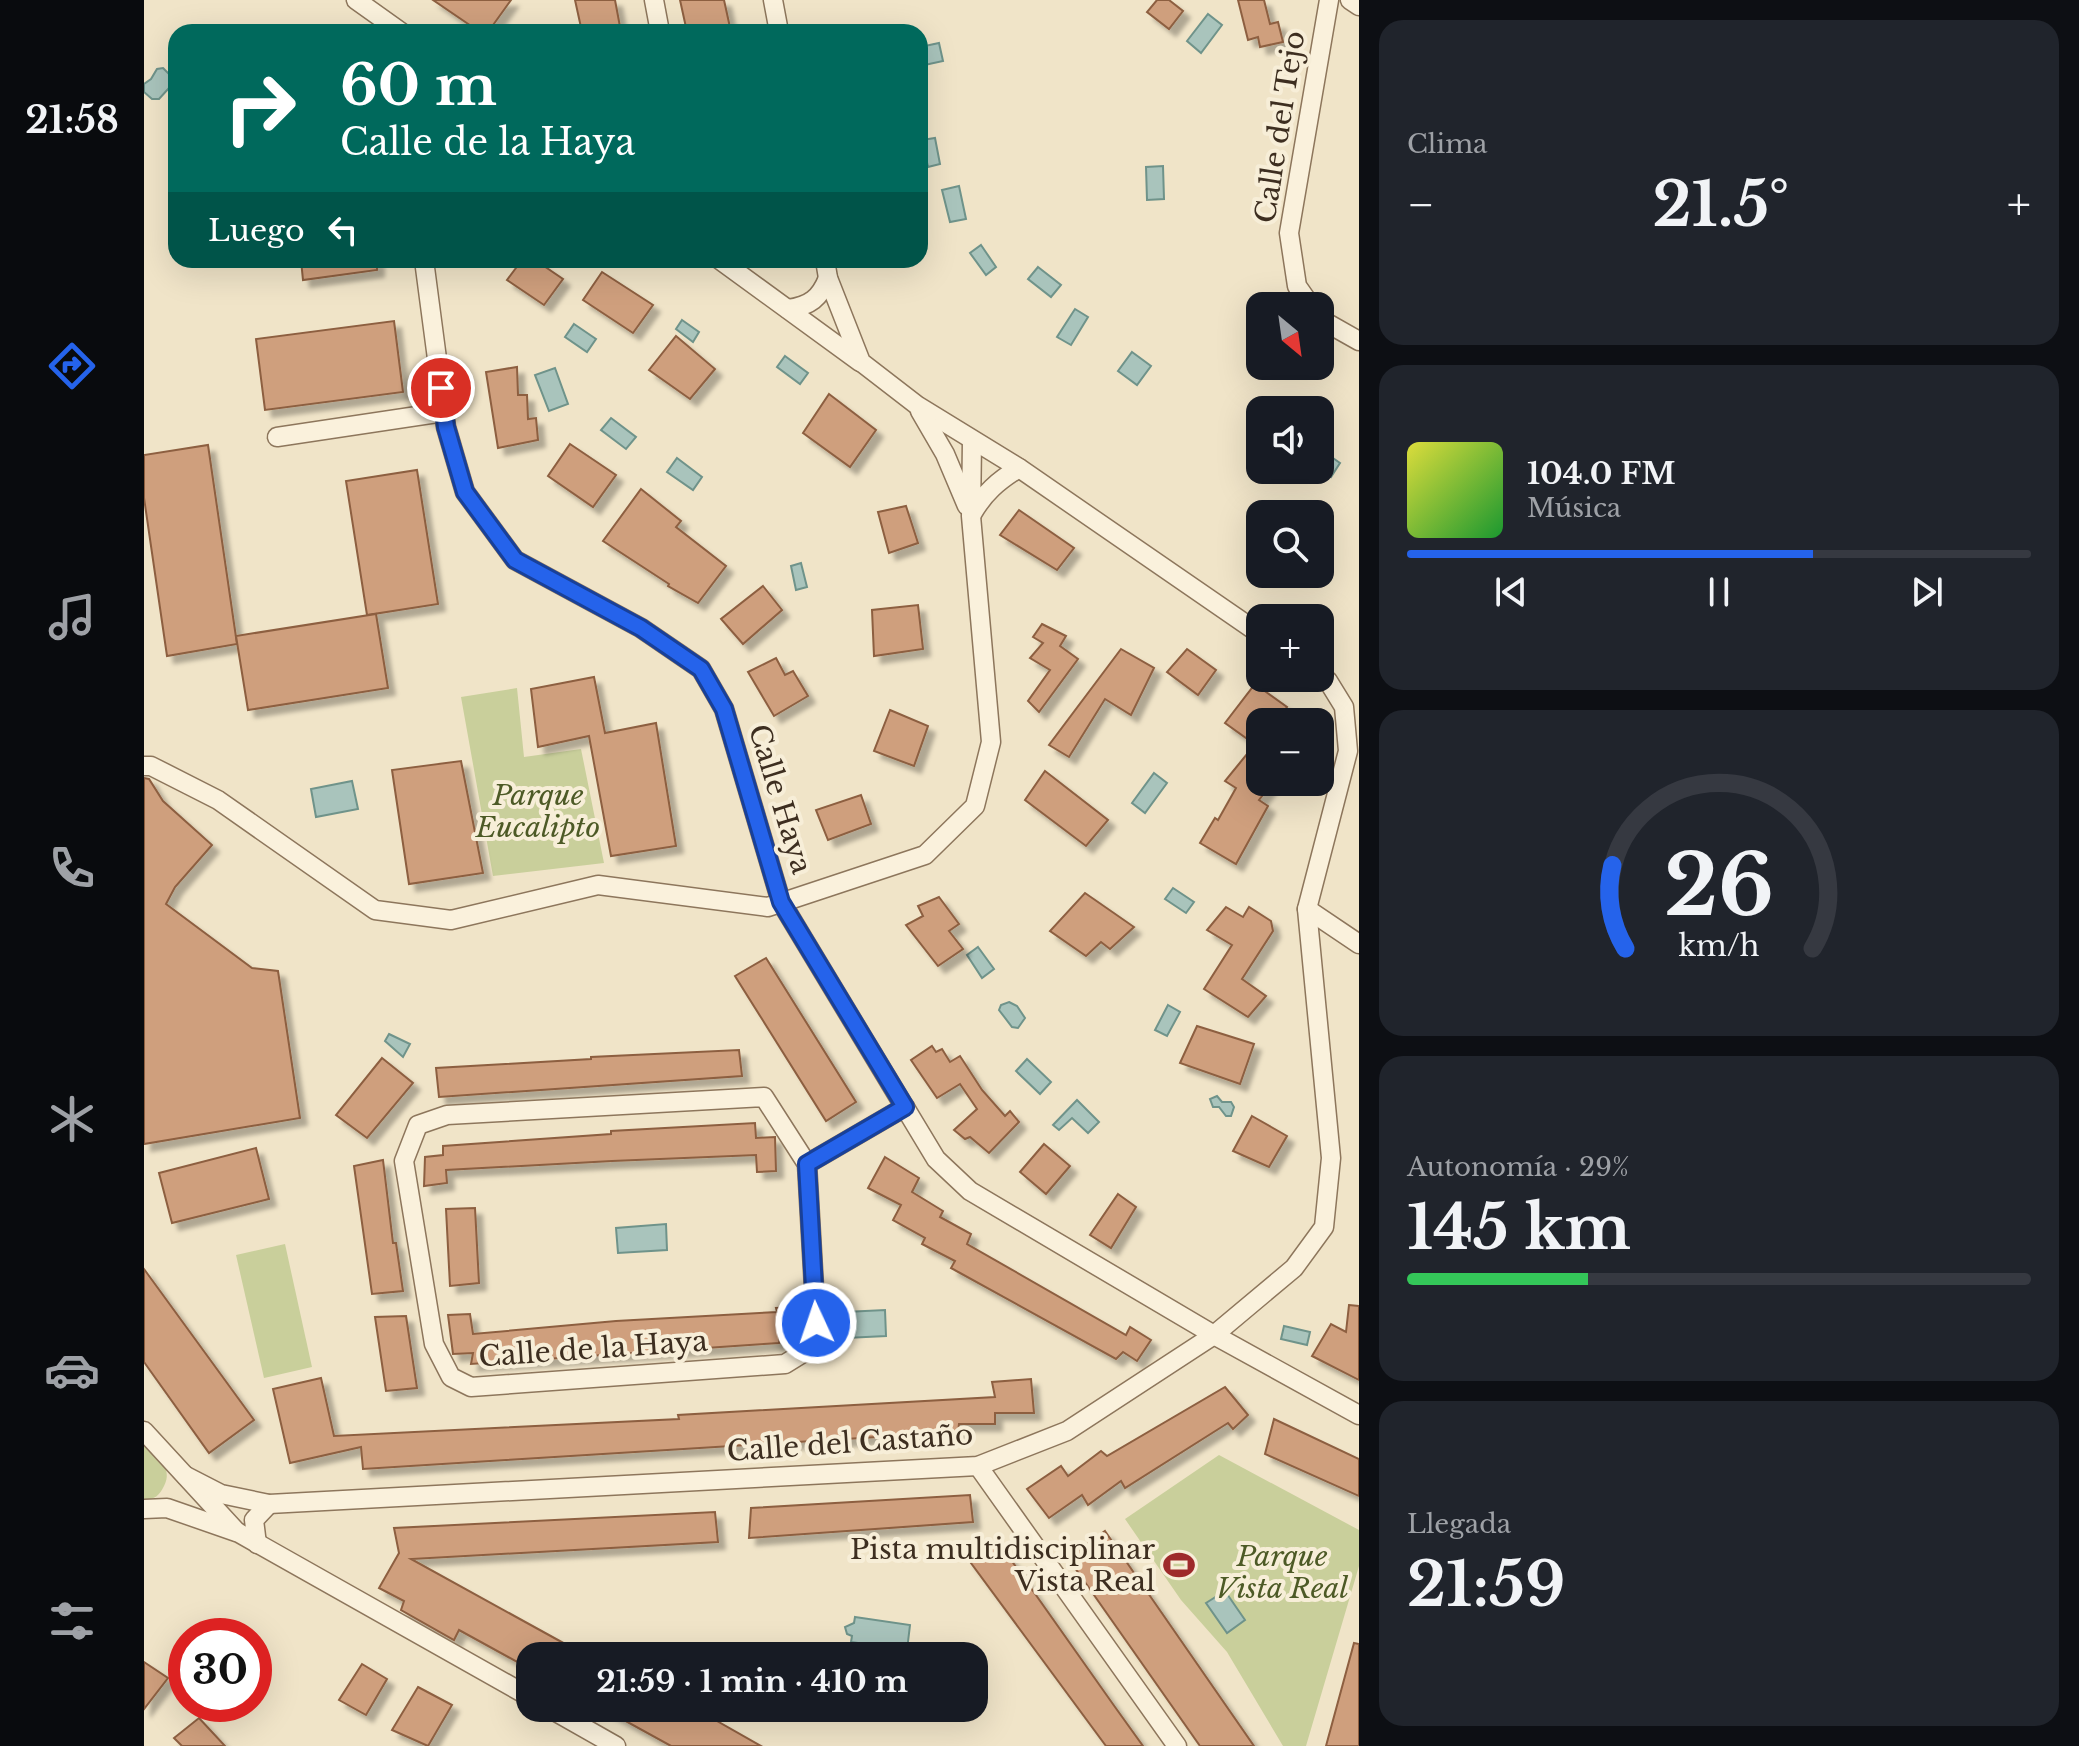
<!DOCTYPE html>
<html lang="es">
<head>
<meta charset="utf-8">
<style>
	:root { --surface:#171b24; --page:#20242c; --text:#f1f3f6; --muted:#9ea1a6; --line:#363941; --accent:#2563eb }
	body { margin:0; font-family:"Libre Baskerville",serif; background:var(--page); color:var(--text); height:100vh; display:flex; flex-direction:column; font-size:30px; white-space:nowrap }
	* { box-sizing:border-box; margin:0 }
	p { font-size:26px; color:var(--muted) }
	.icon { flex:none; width:44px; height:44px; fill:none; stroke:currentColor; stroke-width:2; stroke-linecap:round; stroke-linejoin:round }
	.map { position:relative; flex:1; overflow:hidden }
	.drawer { display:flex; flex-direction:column; gap:20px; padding:20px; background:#0d0f14; width:720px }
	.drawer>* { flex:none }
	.hud { position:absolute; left:24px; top:24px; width:760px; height:244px; border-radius:24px; box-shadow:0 8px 32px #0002; background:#00695c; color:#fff; overflow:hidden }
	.needle { width:52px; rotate:151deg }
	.fabs { position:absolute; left:1102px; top:292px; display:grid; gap:16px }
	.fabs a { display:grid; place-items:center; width:88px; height:88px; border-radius:16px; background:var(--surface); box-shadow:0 8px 32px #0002; font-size:40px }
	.speed { position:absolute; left:24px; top:1618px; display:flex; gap:16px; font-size:40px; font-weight:700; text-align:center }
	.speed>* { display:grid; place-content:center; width:104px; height:104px; border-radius:50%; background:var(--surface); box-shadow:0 8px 32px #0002; line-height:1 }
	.speed .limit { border:12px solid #d22; background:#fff; color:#111 }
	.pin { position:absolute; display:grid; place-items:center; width:68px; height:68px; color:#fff; margin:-34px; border:4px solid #fff; border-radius:50%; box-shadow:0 2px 8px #0007 }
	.me { position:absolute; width:88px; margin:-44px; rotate:357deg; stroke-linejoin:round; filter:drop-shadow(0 0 6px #0008) }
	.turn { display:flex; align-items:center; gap:28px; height:168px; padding:0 40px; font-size:36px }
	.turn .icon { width:104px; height:104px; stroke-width:2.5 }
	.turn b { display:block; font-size:56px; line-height:68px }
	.then { display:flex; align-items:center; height:76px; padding:0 40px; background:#0003; gap:16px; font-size:30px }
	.big { font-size:60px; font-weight:700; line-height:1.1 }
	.drawer .widget { flex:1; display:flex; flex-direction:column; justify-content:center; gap:12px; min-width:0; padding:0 28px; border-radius:24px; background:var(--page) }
	.drawer .dial { align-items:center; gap:0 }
	.dial svg { height:208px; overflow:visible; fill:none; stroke:var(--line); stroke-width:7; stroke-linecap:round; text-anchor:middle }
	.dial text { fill:var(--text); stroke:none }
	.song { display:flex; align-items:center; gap:24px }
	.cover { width:96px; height:96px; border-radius:12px; background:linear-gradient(135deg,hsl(60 70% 55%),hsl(130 70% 35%)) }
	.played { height:8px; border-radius:4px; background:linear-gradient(90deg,var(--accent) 65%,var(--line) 65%) }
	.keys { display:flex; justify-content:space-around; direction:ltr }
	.heat { display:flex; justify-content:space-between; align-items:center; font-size:44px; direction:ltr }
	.charge { height:12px; border-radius:6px; background:linear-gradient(90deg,#34c759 29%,var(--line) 0) }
	.trip { position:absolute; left:372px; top:1642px; width:472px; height:80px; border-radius:24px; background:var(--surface); box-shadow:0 8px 32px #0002; font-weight:700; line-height:80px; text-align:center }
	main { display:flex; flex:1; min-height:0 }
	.dock { display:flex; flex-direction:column; width:144px; justify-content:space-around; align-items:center; background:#090b0e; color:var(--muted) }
	.dock .icon { width:56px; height:56px }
	.dock .current { color:var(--accent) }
	.dock b { font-size:36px; color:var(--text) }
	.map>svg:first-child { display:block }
	.green { fill:#c9cf9b }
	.water { fill:#a9c4bc; stroke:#6f938a; stroke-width:2 }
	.building { fill:#cf9f7d; stroke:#8d5f41; stroke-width:2; filter:url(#shadow) }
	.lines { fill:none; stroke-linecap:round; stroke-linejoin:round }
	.minor-casing { stroke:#8d765c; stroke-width:21 }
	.minor { stroke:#faf1dc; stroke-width:18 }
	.route-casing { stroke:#184099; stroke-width:20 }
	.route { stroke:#2563eb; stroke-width:14 }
	.labels { text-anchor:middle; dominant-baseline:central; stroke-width:8; stroke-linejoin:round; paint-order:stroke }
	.street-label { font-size:28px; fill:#3d2e20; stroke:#f7eed8 }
	.park-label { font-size:28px; font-style:italic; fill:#4d5a26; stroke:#f7eed8 }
	.poi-label { font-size:28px; fill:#3d2e20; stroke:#f7eed8; text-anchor:end }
</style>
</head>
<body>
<main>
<nav class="dock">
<b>21:58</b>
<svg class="icon current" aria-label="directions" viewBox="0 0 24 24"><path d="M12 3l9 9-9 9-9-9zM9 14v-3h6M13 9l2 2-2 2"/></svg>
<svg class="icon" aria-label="music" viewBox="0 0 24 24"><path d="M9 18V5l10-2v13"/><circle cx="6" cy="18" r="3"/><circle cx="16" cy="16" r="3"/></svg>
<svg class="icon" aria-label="phone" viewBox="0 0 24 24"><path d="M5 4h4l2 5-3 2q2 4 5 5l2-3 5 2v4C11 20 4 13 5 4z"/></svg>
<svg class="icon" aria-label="climate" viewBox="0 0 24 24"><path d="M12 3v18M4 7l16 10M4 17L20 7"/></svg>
<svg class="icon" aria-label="car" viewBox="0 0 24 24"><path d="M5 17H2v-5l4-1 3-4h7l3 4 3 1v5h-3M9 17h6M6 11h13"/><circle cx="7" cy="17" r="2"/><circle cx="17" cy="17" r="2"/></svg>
<svg class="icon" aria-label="filters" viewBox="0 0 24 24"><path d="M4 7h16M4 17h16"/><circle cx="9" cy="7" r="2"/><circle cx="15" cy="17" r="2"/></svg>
</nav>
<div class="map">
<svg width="1215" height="1746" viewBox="0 0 1215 1746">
	<defs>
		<filter id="shadow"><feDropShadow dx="7" dy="7" stdDeviation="2" flood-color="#0004"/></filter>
	</defs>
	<rect width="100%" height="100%" fill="#f0e4c8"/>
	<g class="green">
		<polygon points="373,688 380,757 437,749 460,863 349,876 317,697"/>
		<polygon points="141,1244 168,1367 120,1378 92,1255"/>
		<path d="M 0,1444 C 12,1455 30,1468 20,1486 C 15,1496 11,1499 0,1500 Z"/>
		<polygon points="1075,1455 1215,1530 1215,1566 1162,1746 1139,1746 1083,1652 1037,1600 981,1519"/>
	</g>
	<g class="water">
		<polygon points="1064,14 1078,25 1057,53 1043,41"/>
		<polygon points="795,43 799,61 776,66 776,47"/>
		<polygon points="19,68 27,76 25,88 15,99 8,99 0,92 0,84 7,79 13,69"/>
		<polygon points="791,138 796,164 784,167 778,140"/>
		<polygon points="1019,166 1020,199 1003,200 1002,167"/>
		<polygon points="815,186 822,219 806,222 798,190"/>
		<polygon points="837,245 852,267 842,275 826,253"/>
		<polygon points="894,267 917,285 907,297 884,279"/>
		<polygon points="931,309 944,317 927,345 913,337"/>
		<polygon points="538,320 555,332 549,342 532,329"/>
		<polygon points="430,324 452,339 443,352 421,337"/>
		<polygon points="988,352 1007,366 993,385 974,371"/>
		<polygon points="641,356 664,373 656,384 633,367"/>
		<polygon points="411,368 424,404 405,411 391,375"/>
		<polygon points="467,418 492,437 482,449 457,430"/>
		<polygon points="1176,449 1196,463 1187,477 1176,469"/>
		<polygon points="533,458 558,477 549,490 523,472"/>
		<polygon points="657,563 663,587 652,590 647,566"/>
		<polygon points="1010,773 1023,783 1001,813 988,803"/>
		<polygon points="208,781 214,809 172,817 167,789"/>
		<polygon points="1029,888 1050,902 1042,913 1021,899"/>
		<polygon points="834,947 850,969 838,978 823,955"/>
		<polygon points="865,1002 873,1006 881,1018 874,1028 868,1027 855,1010 857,1005"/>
		<polygon points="1024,1005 1036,1012 1023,1036 1011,1030"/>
		<polygon points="245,1034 266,1044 259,1057 241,1041"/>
		<polygon points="883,1059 907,1082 896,1094 872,1071"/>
		<polygon points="1073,1096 1078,1102 1087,1102 1090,1107 1087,1116 1082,1116 1075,1107 1069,1107 1066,1099"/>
		<polygon points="933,1100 955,1122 944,1133 928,1118 915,1130 909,1125"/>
		<polygon points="522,1224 523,1250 474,1253 472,1228"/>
		<polygon points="741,1310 742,1336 702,1338 701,1312"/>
		<polygon points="1140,1326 1166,1332 1163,1345 1137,1339"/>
		<polygon points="1081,1591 1101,1620 1083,1633 1062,1603"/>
		<polygon points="711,1617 766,1625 763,1650 707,1642 708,1636 703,1634 701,1627 710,1623"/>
	</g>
	<g class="building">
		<polygon points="289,0 367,0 344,32 336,32"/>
		<polygon points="431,0 471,0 477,32 438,32"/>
		<polygon points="536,0 580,0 587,32 543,32"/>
		<polygon points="1013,0 1025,0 1039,11 1025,29 1003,12"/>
		<polygon points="1094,0 1120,0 1126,24 1134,22 1139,42 1116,47 1114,37 1104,40"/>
		<polygon points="157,260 233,260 233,270 159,280"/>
		<polygon points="378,260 391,260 419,279 400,305 363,280"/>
		<polygon points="458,272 509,305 489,333 439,300"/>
		<polygon points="250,321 259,392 121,410 112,339"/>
		<polygon points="532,336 571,369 546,399 505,370"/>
		<polygon points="373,367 374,395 383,395 384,419 392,418 394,440 354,448 342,372"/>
		<polygon points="685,394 732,430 706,467 659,433"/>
		<polygon points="426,444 472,475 449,507 404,476"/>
		<polygon points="64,445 93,644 23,656 0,498 0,455"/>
		<polygon points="273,470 294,604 223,615 202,481"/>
		<polygon points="497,489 537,521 532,527 582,566 554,603 524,586 525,584 459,541"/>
		<polygon points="762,506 774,543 745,553 734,512"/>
		<polygon points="875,510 930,548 913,570 856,535"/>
		<polygon points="619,586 638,610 599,644 577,619"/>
		<polygon points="774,605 779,649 730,656 728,610"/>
		<polygon points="232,614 244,688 104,710 92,636"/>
		<polygon points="898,624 922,636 916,646 934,659 895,712 884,701 906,670 886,658 899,643 889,637"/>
		<polygon points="977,649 1010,668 987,715 961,699 925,757 905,745"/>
		<polygon points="1043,649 1072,670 1054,695 1023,672"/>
		<polygon points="632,658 641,675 649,671 664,696 630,716 604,672"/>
		<polygon points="450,677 461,733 512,723 532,846 467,856 445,736 394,747 387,689"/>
		<polygon points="1111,684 1143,707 1132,722 1116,722 1116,748 1081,723"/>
		<polygon points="746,710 784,726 770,766 730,751"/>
		<polygon points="1103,754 1116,761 1116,782 1129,782 1115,800 1124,806 1092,864 1056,843 1071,818 1074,820 1092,788 1081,781"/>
		<polygon points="317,761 339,873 265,884 248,770"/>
		<polygon points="901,771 964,820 942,846 881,800"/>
		<polygon points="0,778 5,779 19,801 68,845 31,887 22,904 108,968 134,971 156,1118 0,1144"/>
		<polygon points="717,795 727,824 684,840 672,810"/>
		<polygon points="941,893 990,927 966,949 957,942 942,956 906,931"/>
		<polygon points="795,897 815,924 805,931 819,949 794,966 762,925 779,916 774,906"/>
		<polygon points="1082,907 1099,917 1105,907 1127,921 1129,931 1098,979 1122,996 1104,1017 1060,989 1088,945 1063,930"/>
		<polygon points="622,958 712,1102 682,1121 591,976"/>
		<polygon points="1053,1026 1110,1044 1096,1084 1036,1063"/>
		<polygon points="788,1046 792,1052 798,1049 806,1062 816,1056 838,1090 861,1116 866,1111 875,1122 845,1153 826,1137 821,1139 810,1130 833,1109 816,1084 793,1098 767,1060"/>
		<polygon points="595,1050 598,1076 295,1097 292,1068 447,1059 447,1057"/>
		<polygon points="238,1058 269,1083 223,1138 192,1115"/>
		<polygon points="1108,1116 1143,1136 1125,1167 1089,1151"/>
		<polygon points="611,1123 612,1138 631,1137 632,1171 613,1172 612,1155 468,1161 302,1170 303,1183 280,1186 281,1157 299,1155 299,1146 467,1134 467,1131"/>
		<polygon points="900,1144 926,1166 902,1194 876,1172"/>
		<polygon points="112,1148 125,1199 28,1223 15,1173"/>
		<polygon points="741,1157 775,1178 768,1192 799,1211 796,1217 827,1234 823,1244 982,1335 986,1327 1007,1340 993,1361 979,1352 972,1359 807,1268 811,1261 778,1244 781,1238 749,1220 757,1205 724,1188"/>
		<polygon points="239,1160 249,1243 252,1243 259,1291 228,1294 210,1166"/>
		<polygon points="974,1194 992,1207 967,1248 946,1235"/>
		<polygon points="331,1208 335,1283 306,1286 302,1209"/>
		<polygon points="0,1269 110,1420 65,1453 0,1362"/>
		<polygon points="1205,1305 1215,1306 1215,1380 1168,1356 1187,1324 1202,1332"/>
		<polygon points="652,1307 655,1334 636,1335 635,1343 327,1364 329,1353 309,1354 304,1315 326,1314 329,1334 472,1321 633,1312 632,1308"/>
		<polygon points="262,1316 273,1388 242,1391 231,1317"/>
		<polygon points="177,1378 190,1436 535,1419 534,1415 851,1397 848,1382 887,1379 890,1413 851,1413 851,1424 815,1424 814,1432 219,1469 217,1447 146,1463 129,1389"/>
		<polygon points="1081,1387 1104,1415 1089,1429 1084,1423 981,1488 977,1481 944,1505 938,1495 905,1518 883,1489 917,1466 924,1476 957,1451 963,1456"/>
		<polygon points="1130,1419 1215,1459 1215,1496 1121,1454"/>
		<polygon points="826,1495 829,1522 605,1538 607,1508"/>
		<polygon points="571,1512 574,1542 267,1559 443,1656 386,1656 386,1669 315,1630 310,1640 257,1610 260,1601 235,1588 255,1553 250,1528"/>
		<polygon points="961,1531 1110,1746 1056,1746 924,1558"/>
		<polygon points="853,1540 971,1707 999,1746 962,1746 824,1559"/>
		<polygon points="1210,1643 1215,1644 1215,1746 1182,1746"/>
		<polygon points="0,1662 24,1678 0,1709"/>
		<polygon points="218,1664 243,1679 222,1715 195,1700"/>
		<polygon points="274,1687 308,1705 284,1746 248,1730"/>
		<polygon points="458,1708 550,1708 617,1746 527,1746"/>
		<polygon points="55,1718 81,1746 38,1746 30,1738"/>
	</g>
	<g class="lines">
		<defs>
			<g id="minor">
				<polyline points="212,0 257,32"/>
				<polyline points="510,0 516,32"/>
				<polyline points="629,0 635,32"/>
				<polyline points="1206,0 1215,6"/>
				<polyline points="280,260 302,427 321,492 371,560 497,628 557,669 580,709 637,902 792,1159 826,1191 1070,1335 1215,1415"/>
				<polyline points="576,260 716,362"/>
				<polyline points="681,260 684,278 717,362 774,406 875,468 1116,634"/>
				<polyline points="1167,306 1153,286 1145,233 1185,0"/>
				<path d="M 644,309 C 666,306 676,298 684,278"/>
				<polyline points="1176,319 1215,341"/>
				<polyline points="776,411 801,454 823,506"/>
				<polyline points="133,437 300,412"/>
				<path d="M 828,514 C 840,493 854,481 875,468"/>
				<polyline points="0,766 7,766 74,800 231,910 307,920 454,885 624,907 781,855 831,806 847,742 827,516 828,441"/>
				<polyline points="1163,909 1215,944"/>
				<polyline points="663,1164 620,1097 303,1115 274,1125 260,1161 290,1344 307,1377 327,1387 641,1364 662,1351 672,1323 663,1164 761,1107"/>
				<polyline points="0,1431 93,1532"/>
				<polyline points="834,1466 1033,1746"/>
				<polyline points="42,1476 77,1494 125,1504 834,1466 923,1431 1070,1335 1150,1268 1180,1227 1187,1158 1163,909 1204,751 1200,707 1184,681 1176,675"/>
				<polyline points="0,1509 23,1508 95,1533 386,1697"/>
				<polyline points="113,1544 110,1520 125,1504"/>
				<polyline points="405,1708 472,1746"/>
			</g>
		</defs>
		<use href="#minor" class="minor-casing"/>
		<use href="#minor" class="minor"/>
	</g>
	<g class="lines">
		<defs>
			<polyline id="route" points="297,388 302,427 321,492 371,560 497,628 557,669 580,709 637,902 761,1107 663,1164 672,1323"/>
		</defs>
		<use href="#route" class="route-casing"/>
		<use href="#route" class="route"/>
	</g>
	<defs>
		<symbol id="stadium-bare" viewBox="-9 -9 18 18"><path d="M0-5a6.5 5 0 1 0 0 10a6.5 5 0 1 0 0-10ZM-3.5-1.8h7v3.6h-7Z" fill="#9e2a2b" stroke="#f7eed8" stroke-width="2.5" paint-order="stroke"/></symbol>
	</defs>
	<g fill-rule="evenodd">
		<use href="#stadium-bare" x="1013" y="1543" width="44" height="44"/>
	</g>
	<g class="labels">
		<g class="street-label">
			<text transform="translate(1136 127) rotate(-81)">Calle del Tejo</text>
			<text transform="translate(636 799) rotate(73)">Calle Haya</text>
			<text transform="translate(449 1349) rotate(-4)">Calle de la Haya</text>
			<text transform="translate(706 1443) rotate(-4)">Calle del Castaño</text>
		</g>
		<g class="park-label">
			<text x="394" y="795">Parque<tspan x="394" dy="32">Eucalipto</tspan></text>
			<text x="1138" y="1556">Parque<tspan x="1138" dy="32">Vista Real</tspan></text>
		</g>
		<g class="poi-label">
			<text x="1011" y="1549">Pista multidisciplinar<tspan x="1011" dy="32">Vista Real</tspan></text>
		</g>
	</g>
</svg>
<div class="fabs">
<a><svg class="needle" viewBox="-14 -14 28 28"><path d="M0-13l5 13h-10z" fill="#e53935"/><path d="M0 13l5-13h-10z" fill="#9ea1a6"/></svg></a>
<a><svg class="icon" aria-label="sound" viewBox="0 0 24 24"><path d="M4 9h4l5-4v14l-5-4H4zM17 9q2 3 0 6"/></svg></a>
<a><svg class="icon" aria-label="search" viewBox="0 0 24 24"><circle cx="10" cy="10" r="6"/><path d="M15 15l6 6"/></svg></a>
<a>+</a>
<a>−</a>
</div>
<div class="speed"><div class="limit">30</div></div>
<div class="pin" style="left:297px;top:388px;background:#d93025"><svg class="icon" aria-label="arrive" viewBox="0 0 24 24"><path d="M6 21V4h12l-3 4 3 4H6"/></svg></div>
<svg class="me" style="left:672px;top:1323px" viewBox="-20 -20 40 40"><circle r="17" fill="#2563eb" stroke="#fff" stroke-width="3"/><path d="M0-11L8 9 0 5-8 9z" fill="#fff"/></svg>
<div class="trip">21:59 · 1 min · 410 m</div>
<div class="hud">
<div class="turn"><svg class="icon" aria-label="right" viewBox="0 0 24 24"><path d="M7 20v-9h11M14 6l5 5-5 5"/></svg><div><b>60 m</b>Calle de la Haya</div></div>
<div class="then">Luego<svg class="icon" aria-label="left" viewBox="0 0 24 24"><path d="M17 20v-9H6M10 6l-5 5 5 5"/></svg></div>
</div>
</div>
<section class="drawer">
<div class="widget"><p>Clima</p>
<div class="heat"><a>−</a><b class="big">21.5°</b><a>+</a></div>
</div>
<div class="widget">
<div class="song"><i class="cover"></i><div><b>104.0 FM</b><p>Música</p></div></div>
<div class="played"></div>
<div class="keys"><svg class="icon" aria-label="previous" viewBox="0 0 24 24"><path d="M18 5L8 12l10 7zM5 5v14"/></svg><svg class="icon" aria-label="pause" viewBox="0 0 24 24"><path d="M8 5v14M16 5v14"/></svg><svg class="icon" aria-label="next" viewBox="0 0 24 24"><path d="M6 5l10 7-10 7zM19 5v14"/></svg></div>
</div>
<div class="widget dial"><svg viewBox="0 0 100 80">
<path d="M14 69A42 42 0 1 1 86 69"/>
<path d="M14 69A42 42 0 0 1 9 37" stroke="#2563eb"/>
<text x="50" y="56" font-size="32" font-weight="700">26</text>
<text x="50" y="72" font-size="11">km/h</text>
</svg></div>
<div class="widget"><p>Autonomía · 29%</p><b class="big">145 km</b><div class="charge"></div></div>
<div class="widget"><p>Llegada</p><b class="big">21:59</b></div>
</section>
</main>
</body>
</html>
